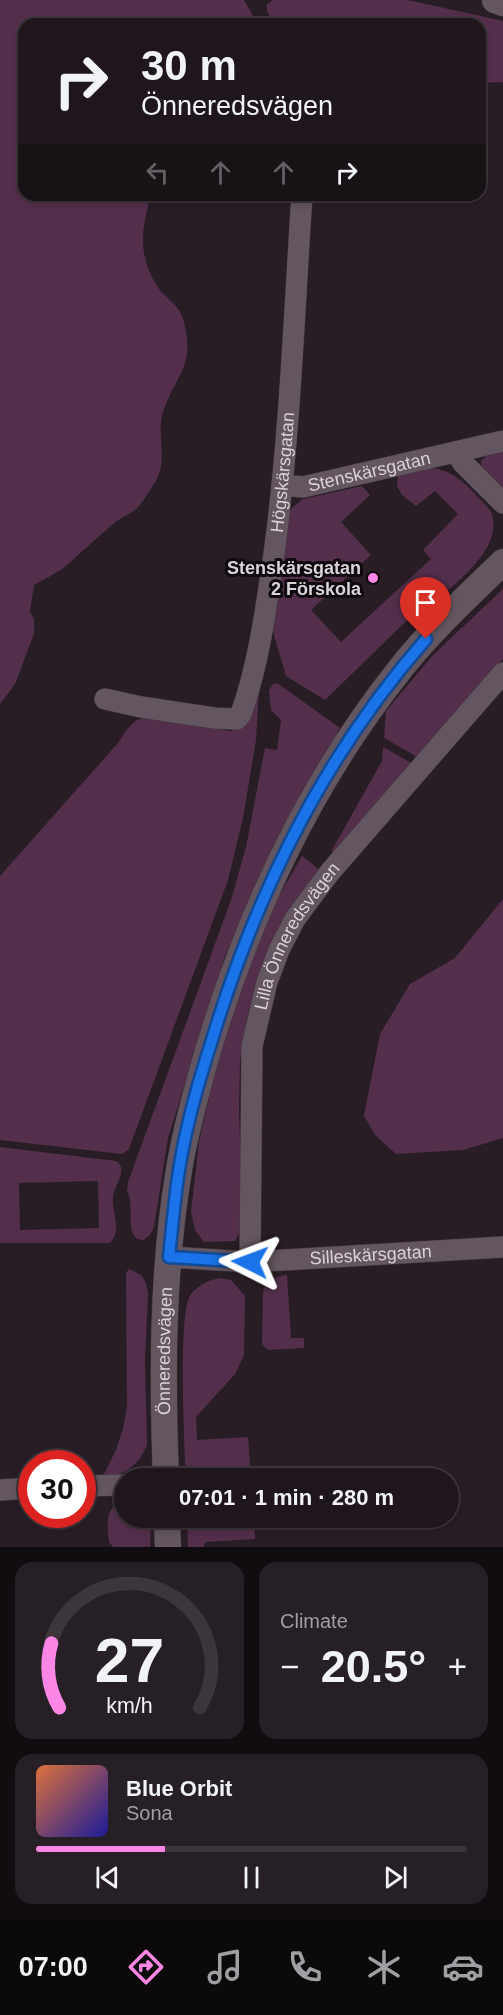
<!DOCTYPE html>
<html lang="en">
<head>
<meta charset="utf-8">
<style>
	:root { --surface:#1e161c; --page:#261f25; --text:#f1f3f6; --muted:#a19fa3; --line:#3c353b; --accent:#fb86e5 }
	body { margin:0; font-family:Helvetica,sans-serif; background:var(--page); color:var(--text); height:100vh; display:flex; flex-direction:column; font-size:22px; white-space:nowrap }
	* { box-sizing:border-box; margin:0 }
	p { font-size:20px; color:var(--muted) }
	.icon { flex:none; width:33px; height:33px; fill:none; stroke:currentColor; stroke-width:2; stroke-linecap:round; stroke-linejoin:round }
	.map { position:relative; height:1547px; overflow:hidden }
	.panel { display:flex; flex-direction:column; gap:15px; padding:15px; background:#100c0f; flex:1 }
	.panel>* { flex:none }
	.top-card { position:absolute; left:18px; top:18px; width:468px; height:183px; border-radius:18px; box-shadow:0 3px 9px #0003,0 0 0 2px var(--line); background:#1e161c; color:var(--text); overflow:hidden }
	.speed { position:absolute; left:18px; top:1450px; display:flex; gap:12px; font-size:30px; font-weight:700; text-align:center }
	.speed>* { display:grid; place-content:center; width:78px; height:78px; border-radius:50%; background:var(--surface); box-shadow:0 3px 9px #0003,0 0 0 2px var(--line); line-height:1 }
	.speed .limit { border:9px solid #d22; background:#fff; color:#111 }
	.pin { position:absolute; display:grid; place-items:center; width:51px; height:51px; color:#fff; margin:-62px -26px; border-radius:50% 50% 50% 0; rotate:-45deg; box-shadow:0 0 6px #0007 }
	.pin .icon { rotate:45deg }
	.me { position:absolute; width:66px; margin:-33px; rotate:273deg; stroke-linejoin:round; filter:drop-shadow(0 0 4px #0008) }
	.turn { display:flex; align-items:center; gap:21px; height:126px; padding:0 24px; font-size:27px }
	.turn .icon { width:78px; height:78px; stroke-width:2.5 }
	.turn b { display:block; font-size:42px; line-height:51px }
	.lanes { display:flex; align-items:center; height:57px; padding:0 24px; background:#0003; justify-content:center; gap:30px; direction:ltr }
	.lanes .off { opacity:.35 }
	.big { font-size:45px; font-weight:600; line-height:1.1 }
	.panel .tile { flex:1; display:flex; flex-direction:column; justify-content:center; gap:9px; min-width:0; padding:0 21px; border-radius:18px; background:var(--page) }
	.panel .dial { align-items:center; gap:0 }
	.dial svg { height:156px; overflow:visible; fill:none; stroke:var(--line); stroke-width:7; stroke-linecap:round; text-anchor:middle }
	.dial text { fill:var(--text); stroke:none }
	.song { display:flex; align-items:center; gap:18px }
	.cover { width:72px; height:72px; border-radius:9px; background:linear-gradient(135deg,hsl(20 70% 55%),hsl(240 70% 35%)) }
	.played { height:6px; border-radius:3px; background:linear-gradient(90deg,var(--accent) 30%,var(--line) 30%) }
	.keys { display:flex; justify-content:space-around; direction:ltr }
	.heat { display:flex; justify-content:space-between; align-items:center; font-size:33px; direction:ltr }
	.panel .tiles { flex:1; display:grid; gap:15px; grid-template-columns:1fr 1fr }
	.tile:last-child { grid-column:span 2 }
	.trip { position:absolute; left:114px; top:1468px; width:345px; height:60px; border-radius:30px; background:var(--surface); box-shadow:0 3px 9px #0003,0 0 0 2px var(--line); font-weight:600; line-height:60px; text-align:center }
	.menu { display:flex; height:96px; justify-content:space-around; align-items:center; background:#0c090b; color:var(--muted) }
	.menu .icon { width:42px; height:42px }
	.menu .active { color:var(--accent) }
	.menu b { font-size:27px; color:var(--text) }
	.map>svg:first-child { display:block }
	.green { fill:#532f4c; fill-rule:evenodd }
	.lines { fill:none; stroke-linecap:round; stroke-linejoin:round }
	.minor-casing { stroke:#40383e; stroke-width:22 }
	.tertiary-casing { stroke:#40383e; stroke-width:27 }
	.minor { stroke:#645660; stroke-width:21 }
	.tertiary { stroke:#645660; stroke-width:26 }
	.route-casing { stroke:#114b97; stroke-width:15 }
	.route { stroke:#1a73e8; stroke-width:10 }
	.poi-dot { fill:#fb86e5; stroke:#0d090c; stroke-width:2 }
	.labels { text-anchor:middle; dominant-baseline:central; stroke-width:6; stroke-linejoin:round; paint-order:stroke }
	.street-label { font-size:18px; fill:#dad2d8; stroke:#0d090c }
	.poi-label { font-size:18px; font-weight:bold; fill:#dad2d8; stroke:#0d090c; text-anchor:end }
</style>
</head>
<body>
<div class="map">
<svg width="503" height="1547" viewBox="0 0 503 1547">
	<rect width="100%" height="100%" fill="#281d25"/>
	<g class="green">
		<path d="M 0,0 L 244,0 L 252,14 L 252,24 L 24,24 L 24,195 L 151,195 C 141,230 137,258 160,290 C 169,301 180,306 184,322 C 195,368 176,374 163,412 C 157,431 165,452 160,471 C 157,481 146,497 139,506 C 132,514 121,517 113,524 C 96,538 79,555 62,569 C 53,575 43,580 34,585 L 30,611 L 34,620 L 34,634 L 15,684 L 0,704 Z"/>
		<polygon points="273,0 408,0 503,21 503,82 480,83 480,24 274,24 267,11 267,4"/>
		<polygon points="503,448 503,489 482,468 481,461 492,450"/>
		<path d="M 432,468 C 450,470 462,480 474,493 C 480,500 489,507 492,514 C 503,548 457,582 436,601 L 431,597 L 325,700 L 286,676 L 271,625 L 287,512 L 303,499 L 362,486 L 370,495 L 341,522 L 371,555 L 311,610 L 341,642 L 431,559 L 423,550 L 458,514 L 435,491 L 416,506 L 402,495 L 397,486 L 398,475 Z"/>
		<polygon points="503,589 503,659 419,758 384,738 386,711 433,655"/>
		<path d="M 277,683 L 340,728 L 288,821 L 226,953 L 168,1138 L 154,1227 L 150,1235 L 144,1240 C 122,1241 136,1204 127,1191 L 128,1182 L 231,900 L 246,847 L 265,748 L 277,750 L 281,720 L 271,710 L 269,691 L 272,685 Z"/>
		<path d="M 259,690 L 256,740 L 243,818 L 228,880 L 129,1149 L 122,1154 L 0,1140 L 0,876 L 118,743 C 123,736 128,726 136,721 C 151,711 210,727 230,731 L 238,729 L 244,723 Z"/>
		<polygon points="383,747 415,765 333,858 332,850 382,761"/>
		<polygon points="302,856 321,871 259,974 247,1018 240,1061 239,1110 243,1227 235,1241 204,1242 195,1230 191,1212 199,1142 216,1066 247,969 271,910"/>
		<polygon points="503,899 503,1138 463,1150 396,1154 376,1136 364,1116 380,1034 410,984 455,958"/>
		<path d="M 0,1147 L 116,1161 C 129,1169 115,1184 113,1196 C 111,1212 123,1229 110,1243 L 0,1243 ZM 98,1181 L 99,1228 L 20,1230 L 19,1183 Z"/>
		<path d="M 129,1269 L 141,1275 L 146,1283 L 148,1294 L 145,1362 L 147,1445 C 139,1463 127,1476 105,1476 L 104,1474 L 116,1450 L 123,1429 L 127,1407 L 126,1273 Z"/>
		<path d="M 287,1275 L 291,1338 L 304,1338 L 304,1348 L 268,1350 L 262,1344 L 263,1291 C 267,1279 275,1277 287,1275 Z"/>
		<path d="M 219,1278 L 231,1280 L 245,1296 L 244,1355 L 235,1374 L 196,1417 L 197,1440 L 248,1437 L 251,1479 L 186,1479 C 185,1448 177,1312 191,1294 C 198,1285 208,1281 219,1278 Z"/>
		<path d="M 124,1500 L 124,1518 L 151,1518 L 150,1547 L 113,1547 L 109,1542 C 107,1523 104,1508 124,1500 Z"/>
		<polygon points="187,1518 254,1518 255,1539 205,1542 204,1547 188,1547"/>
	</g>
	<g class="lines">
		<defs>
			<g id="minor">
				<polyline points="456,452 463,463 503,503"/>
				<path id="s1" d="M 283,485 L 303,487 L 503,441"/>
				<path id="s2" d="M 105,699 L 141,707 L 214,718 L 237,719 L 241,714 C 259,663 266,608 274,554 C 290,435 294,315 302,195"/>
				<path id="s3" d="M 169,1257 L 250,1262 L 503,1247"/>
				<path id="s4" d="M 250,1262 L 252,1046 L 267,982 L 279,950 L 295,919 L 330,872 L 503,673"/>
				<polyline points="82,1486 124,1485"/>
				<polyline points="0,1490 32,1488"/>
			</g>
			<g id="tertiary">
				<polyline points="495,0 503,3"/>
				<path id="s5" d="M 166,1479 C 162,1376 162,1271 179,1170 C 185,1133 195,1097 205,1061 C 246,920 309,783 401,668 C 432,629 468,596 503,562"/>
				<polyline points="167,1518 168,1547"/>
			</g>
		</defs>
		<use href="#minor" class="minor-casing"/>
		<use href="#tertiary" class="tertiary-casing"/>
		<use href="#minor" class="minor"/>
		<use href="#tertiary" class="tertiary"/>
	</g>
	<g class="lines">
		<defs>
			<path id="route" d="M 250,1262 L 169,1257 C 173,1222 175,1188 182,1153 C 189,1115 200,1077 212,1040 C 256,894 325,754 426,639"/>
		</defs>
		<use href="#route" class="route-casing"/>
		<use href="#route" class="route"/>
	</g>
	<circle class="poi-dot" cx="373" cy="578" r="6"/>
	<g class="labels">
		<g class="street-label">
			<text stroke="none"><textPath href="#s1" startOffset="88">Stenskärsgatan</textPath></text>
			<text stroke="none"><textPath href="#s2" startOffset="386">Högskärsgatan</textPath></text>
			<text stroke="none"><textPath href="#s4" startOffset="336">Lilla Önneredsvägen</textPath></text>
			<text stroke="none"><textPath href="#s3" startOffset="202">Silleskärsgatan</textPath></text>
			<text stroke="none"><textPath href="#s5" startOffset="128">Önneredsvägen</textPath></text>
		</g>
		<g class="poi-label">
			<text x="361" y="568">Stenskärsgatan<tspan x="361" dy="21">2 Förskola</tspan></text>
		</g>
	</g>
</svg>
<div class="speed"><div class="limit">30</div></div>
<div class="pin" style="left:426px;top:639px;background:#d93025"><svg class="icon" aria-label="arrive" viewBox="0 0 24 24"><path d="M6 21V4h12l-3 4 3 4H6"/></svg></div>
<svg class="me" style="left:250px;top:1262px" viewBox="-20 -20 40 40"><path d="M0-17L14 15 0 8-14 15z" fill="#1a73e8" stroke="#fff" stroke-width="4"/></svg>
<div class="trip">07:01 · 1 min · 280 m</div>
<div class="top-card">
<div class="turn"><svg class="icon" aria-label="right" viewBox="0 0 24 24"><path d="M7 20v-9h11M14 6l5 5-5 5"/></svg><div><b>30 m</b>Önneredsvägen</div></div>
<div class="lanes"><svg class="icon off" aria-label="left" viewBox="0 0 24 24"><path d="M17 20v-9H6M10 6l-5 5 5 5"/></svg><svg class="icon off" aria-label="ahead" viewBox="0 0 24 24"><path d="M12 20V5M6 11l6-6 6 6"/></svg><svg class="icon off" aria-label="ahead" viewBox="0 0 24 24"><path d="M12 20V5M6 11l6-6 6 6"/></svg><svg class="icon" aria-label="right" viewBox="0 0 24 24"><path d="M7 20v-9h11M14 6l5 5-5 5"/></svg></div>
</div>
</div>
<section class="panel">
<div class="tiles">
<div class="tile dial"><svg viewBox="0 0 100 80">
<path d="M14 69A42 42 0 1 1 86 69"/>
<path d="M14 69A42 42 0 0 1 10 36" stroke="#fb86e5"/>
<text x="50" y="56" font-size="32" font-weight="700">27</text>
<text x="50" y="72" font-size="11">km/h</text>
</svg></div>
<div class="tile"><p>Climate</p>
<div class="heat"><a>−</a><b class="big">20.5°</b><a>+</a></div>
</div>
<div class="tile">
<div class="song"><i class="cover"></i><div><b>Blue Orbit</b><p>Sona</p></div></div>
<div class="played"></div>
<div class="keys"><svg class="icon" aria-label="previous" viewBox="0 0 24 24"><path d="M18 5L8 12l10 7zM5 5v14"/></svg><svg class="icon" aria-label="pause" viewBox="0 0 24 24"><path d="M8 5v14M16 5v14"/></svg><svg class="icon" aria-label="next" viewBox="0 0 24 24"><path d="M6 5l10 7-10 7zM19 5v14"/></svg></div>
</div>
</div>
</section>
<nav class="menu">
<b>07:00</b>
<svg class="icon active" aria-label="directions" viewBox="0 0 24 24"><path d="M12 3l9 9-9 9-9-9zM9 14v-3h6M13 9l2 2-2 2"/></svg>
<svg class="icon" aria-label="music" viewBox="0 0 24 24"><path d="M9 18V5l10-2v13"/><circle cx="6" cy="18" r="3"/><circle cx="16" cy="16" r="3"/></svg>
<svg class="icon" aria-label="phone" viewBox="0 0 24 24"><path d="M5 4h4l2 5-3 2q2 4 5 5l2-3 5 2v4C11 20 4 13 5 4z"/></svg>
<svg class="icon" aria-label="climate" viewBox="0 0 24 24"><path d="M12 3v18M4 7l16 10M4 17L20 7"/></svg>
<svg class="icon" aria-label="car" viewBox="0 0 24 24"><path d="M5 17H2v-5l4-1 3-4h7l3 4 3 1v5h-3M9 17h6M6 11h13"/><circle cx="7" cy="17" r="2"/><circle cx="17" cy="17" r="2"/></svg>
</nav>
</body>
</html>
